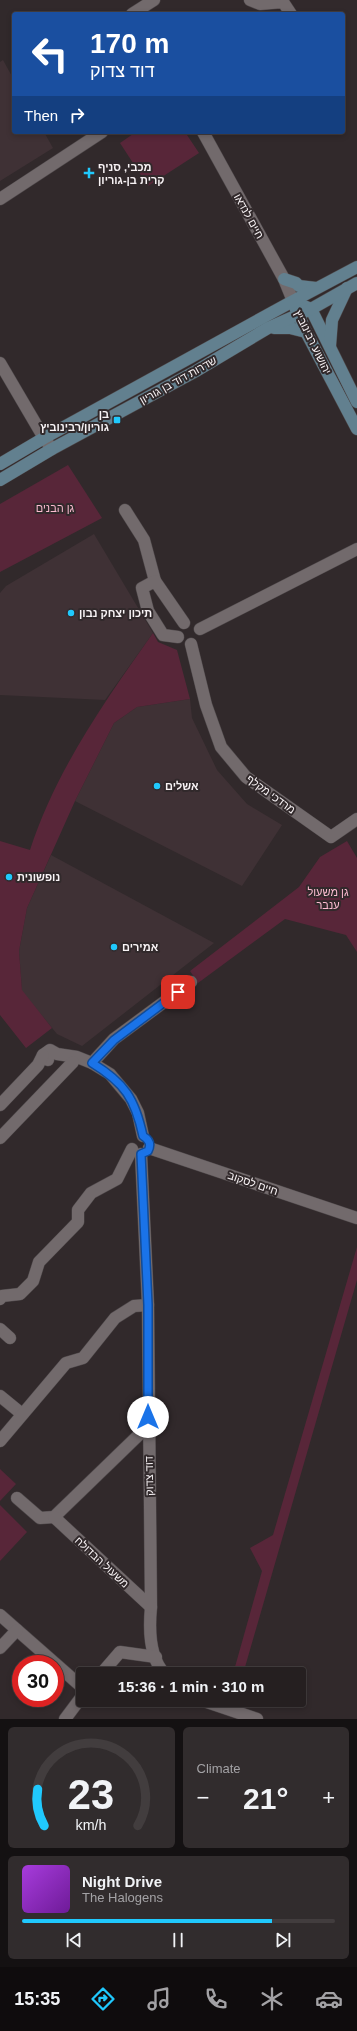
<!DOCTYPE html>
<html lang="en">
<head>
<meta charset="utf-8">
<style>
	:root { --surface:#251f20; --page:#312c2d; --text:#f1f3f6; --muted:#a3a2a5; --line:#423d3e; --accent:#20c9fd }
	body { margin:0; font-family:Helvetica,"Noto Sans Hebrew",sans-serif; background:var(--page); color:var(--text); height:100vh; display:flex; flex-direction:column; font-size:15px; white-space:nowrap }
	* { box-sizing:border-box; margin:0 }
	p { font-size:13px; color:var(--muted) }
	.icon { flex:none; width:22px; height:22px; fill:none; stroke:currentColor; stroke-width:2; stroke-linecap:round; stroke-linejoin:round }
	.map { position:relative; height:1719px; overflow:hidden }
	.panel { display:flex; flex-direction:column; gap:8px; padding:8px; background:#141112; flex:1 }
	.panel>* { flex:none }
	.hud { position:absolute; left:12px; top:12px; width:333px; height:122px; border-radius:4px; box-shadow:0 2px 6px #0003,0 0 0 1px var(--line); background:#1a4fa0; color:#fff; overflow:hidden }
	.speed { position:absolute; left:12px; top:1655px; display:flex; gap:8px; font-size:20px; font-weight:700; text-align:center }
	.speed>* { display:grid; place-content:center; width:52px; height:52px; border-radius:50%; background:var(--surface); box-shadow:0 2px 6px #0003,0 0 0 1px var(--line); line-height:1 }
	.speed .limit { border:6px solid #d22; background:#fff; color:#111 }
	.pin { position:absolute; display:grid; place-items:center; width:34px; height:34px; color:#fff; margin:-17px; border-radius:8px; box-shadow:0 2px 6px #0006 }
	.me { position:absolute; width:44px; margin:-22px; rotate:0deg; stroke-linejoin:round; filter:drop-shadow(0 0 3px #0008) }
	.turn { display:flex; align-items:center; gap:14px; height:84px; padding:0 12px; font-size:18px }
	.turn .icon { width:52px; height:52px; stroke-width:2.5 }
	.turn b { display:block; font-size:28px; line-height:34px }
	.then { display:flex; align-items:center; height:38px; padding:0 12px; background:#0003; gap:8px; font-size:15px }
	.big { font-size:30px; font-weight:800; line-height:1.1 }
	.panel .widget { flex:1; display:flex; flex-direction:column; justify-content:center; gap:6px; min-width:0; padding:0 14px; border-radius:6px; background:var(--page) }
	.panel .dial { align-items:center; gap:0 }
	.dial svg { height:104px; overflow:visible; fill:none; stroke:var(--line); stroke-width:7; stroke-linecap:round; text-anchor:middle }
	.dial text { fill:var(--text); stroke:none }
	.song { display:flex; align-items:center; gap:12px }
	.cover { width:48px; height:48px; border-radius:6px; background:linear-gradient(135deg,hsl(280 70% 55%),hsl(280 70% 35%)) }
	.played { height:4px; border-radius:2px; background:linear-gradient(90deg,var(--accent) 80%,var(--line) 80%) }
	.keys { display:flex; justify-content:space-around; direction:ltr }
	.heat { display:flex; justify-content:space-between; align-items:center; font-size:22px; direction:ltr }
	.panel .tiles { flex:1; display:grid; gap:8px; grid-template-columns:1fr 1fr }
	.widget:last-child { grid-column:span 2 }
	.trip { position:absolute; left:76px; top:1667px; width:230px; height:40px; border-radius:4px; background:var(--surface); box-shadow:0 2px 6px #0003,0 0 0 1px var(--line); font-weight:800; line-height:40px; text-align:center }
	.dock { display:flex; height:64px; justify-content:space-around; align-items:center; background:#0f0c0d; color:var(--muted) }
	.dock .icon { width:28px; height:28px }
	.dock .current { color:var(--accent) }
	.dock b { font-size:18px; color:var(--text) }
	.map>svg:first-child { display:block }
	.built { fill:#3f3135 }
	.green { fill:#582639 }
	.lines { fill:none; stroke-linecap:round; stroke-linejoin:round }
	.street-casing { stroke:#4e484a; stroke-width:13 }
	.secondary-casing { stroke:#4e484a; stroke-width:13 }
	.street { stroke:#726a6c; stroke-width:12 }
	.secondary { stroke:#62808f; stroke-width:12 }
	.route-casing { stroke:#114b97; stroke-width:10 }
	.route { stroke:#1a73e8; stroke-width:7 }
	.poi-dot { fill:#20c9fd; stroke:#31292b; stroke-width:1.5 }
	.labels { text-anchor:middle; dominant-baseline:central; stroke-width:4; stroke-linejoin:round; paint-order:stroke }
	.poi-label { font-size:11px; font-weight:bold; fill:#f8f3f5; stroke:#31292b; text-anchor:start }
	.street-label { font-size:11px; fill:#f8f3f5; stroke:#31292b }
	.park-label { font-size:11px; fill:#fcbcd1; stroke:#31292b }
</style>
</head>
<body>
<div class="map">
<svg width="357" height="1719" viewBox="0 0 357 1719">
	<rect width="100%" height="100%" fill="#31292b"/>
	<g class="built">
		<polygon points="3,60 14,80 14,132 44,132 53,148 0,181 0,62"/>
		<polygon points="94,534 153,633 105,700 0,695 0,593 6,586"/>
		<polygon points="190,699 192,718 217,770 247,804 282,825 242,886 75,801 114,723 137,707"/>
		<polygon points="51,855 214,943 82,1046 57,1034 22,991 19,951 27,908"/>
	</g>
	<g class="green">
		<polygon points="136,132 185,132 199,153 148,186 120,143"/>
		<polygon points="68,465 102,518 0,572 0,504"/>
		<path d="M 153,633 L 158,642 L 177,650 L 190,699 L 137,707 L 114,723 L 75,801 L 27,908 L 19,951 L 22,990 L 52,1028 L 26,1048 L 0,1015 L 0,841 L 30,850 C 56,770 105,701 153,633 Z"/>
		<polygon points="347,841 357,858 357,952 346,935 285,919 198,983 190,971 299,887 320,857"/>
		<polygon points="357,1247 357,1280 243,1674 233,1674 262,1571 250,1548 273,1535"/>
		<polygon points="0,1469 16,1484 0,1501"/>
		<polygon points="0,1505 27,1532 0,1561"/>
	</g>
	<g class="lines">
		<defs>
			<g id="street">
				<polyline points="250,0 260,4 283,2 291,14"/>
				<polyline points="132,14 154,0"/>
				<polyline points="203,132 284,279 293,301"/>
				<polyline points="0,199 102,132"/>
				<polyline points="0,363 44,438 52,449"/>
				<polyline points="125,510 144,540 155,581"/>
				<polyline points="200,629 357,549"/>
				<polyline points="178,637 163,635 148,611 142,588 155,581 184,623"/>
				<polyline points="191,644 206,705 221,747 246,777 331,837 357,819"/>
				<polyline points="48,1060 43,1055 50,1050 57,1054 77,1057 92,1063 110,1074 131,1099 138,1113 143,1136"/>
				<polyline points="92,1063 114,1039 191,982"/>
				<polyline points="0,1105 38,1065 43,1055"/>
				<polyline points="0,1138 73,1062"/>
				<polyline points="149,1148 357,1218"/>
				<path d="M 141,1154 L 148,1305 L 151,1607 C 149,1628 149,1658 165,1674"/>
				<polyline points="0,1299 2,1296 20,1294 33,1281 39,1262 78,1222 78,1210 91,1193 117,1179 132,1149"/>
				<polyline points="0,1329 10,1338"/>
				<polyline points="0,1396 22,1414"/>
				<polyline points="0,1441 66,1363 83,1358 115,1318 134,1306 148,1305"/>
				<polyline points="17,1498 40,1518 54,1517 148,1426"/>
				<polyline points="54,1517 151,1607"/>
				<polyline points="0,1615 83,1688"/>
				<polyline points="0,1648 17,1630"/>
				<polyline points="101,1674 120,1652 156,1657"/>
				<polyline points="201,1700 257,1719"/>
				<polyline points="65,1719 83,1695"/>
			</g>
			<g id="secondary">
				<polyline points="284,279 296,283 299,286 316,288"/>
				<polyline points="304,306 311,309 357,402"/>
				<polyline points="295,307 306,332 357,429"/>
				<polyline points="274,328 290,328 306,332"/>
				<polyline points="330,346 332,320 347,288"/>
				<polyline points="0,464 44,438 293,301 357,267"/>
				<polyline points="0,480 52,449 196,371 268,328 311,309 357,283"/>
			</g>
		</defs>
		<use href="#street" class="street-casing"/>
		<use href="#secondary" class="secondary-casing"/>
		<use href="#street" class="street"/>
		<use href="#secondary" class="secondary"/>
	</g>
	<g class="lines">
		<defs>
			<path id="route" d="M 148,1417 L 148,1305 L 141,1154 L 148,1151 C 151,1145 150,1140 143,1136 C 135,1099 125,1083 92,1063 L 114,1040 L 178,992"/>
		</defs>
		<use href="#route" class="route-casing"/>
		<use href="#route" class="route"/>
	</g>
	<g class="poi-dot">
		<path d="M87 167h4v4h4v4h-4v4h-4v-4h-4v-4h4z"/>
		<rect x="113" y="416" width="8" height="8" rx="2"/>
		<circle cx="71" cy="613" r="4"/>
		<circle cx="157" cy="786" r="4"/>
		<circle cx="9" cy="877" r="4"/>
		<circle cx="114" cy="947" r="4"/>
	</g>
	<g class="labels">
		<g class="poi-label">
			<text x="98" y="167">מכבי, סניף<tspan x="98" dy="13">קרית בן-גוריון</tspan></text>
			<text x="109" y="414" text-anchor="end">בן<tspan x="109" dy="13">גוריון/רבינוביץ</tspan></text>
			<text x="79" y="613">תיכון יצחק נבון</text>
			<text x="165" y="786">אשלים</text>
			<text x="17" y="877">נופשונית</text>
			<text x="122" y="947">אמירים</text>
		</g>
		<g class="street-label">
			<text transform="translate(249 216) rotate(61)">חיים לנדאו</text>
			<text transform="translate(313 342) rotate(64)">יהושוע רבינוביץ</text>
			<text transform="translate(178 380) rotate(-29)">שדרות דוד בן גוריון</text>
			<text transform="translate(271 794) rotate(36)">מרדכי מקלף</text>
			<text transform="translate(253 1183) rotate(19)">חיים לסקוב</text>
			<text transform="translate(149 1476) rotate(-91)">דוד צדוק</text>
			<text transform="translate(102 1562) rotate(43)">משעול הבדולח</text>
		</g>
		<g class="park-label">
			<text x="55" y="508">גן הבנים</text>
			<text x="328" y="892">גן משעול<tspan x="328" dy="13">ענבר</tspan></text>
		</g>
	</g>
</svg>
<div class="speed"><div class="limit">30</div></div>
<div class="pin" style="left:178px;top:992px;background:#d93025"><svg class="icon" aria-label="arrive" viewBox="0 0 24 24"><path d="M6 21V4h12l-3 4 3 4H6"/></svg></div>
<svg class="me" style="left:148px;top:1417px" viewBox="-20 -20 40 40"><circle r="19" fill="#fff"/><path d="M0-13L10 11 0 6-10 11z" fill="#1a73e8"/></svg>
<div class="trip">15:36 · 1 min · 310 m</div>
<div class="hud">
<div class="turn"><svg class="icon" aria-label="left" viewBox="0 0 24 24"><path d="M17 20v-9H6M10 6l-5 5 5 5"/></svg><div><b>170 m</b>דוד צדוק</div></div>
<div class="then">Then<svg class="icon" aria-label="right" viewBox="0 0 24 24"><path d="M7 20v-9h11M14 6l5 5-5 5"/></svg></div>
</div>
</div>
<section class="panel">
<div class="tiles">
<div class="widget dial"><svg viewBox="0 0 100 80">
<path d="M14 69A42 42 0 1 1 86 69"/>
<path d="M14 69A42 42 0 0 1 9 41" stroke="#20c9fd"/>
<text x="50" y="56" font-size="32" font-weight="700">23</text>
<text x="50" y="72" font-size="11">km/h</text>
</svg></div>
<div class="widget"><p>Climate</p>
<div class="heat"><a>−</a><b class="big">21°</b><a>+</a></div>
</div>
<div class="widget">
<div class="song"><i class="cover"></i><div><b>Night Drive</b><p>The Halogens</p></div></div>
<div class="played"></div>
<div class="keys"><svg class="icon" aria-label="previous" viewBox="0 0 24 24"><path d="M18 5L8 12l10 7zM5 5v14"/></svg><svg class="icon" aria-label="pause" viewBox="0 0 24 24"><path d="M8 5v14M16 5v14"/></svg><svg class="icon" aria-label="next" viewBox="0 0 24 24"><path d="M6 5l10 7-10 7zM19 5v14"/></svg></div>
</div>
</div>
</section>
<nav class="dock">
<b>15:35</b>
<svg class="icon current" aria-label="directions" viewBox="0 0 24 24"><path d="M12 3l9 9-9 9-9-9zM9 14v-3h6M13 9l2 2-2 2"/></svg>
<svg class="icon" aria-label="music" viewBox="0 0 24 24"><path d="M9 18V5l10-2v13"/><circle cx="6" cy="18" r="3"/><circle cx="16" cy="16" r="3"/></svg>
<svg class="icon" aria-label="phone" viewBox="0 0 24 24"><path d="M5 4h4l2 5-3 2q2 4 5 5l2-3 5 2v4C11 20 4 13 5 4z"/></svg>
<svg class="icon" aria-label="climate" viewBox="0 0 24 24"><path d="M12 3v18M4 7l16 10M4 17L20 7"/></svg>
<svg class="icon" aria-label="car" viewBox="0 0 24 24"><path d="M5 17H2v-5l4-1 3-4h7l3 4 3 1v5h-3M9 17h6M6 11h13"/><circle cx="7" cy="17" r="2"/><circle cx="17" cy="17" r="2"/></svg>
</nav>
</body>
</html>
